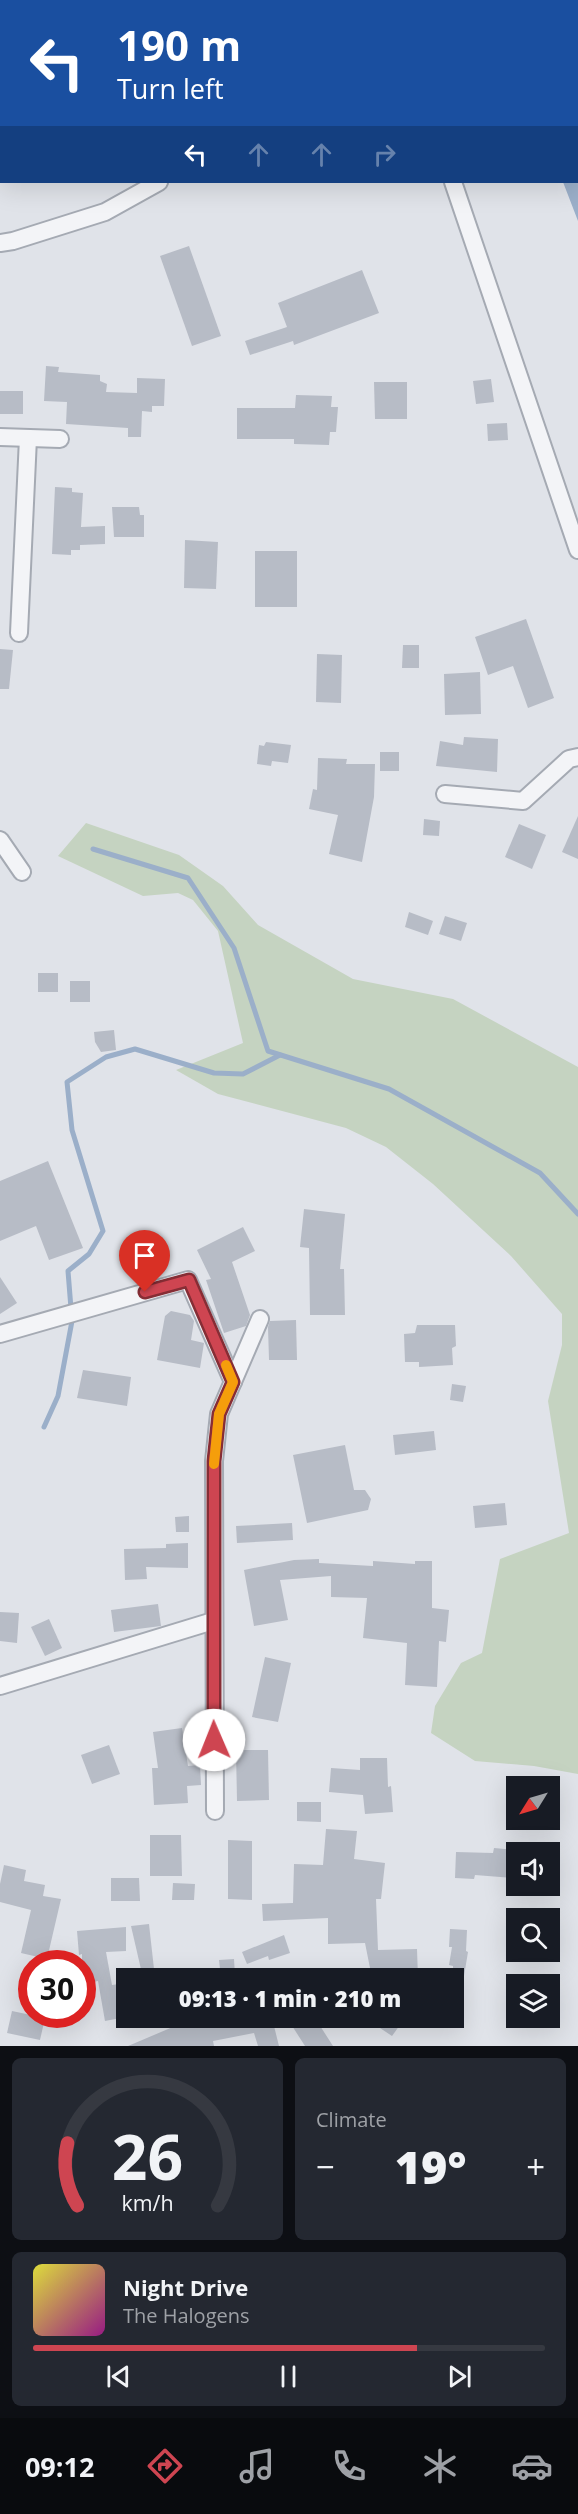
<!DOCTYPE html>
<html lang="en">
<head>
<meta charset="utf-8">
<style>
	:root { --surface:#171b24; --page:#242831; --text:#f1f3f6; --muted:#9ea1a6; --line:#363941; --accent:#ce4551 }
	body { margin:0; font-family:"Open Sans",sans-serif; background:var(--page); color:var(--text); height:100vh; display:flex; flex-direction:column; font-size:22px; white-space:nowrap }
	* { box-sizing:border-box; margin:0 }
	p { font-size:20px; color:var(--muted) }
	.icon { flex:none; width:33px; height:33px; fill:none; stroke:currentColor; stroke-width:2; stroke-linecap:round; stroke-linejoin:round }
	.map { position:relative; height:2046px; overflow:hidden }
	.side { display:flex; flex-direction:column; gap:12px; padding:12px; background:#0d0f14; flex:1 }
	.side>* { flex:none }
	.hud { position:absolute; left:0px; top:0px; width:579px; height:183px; box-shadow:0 6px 24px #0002; background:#1a4fa0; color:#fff; overflow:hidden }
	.needle { width:39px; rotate:233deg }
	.tools { position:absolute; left:506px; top:1776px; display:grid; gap:12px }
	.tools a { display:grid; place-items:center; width:54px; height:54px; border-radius:0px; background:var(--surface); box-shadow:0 6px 24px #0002; font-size:30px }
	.speed { position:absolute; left:18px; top:1950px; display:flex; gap:12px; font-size:30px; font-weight:700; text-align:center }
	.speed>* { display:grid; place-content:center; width:78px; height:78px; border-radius:50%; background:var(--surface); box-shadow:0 6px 24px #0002; line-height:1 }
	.speed .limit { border:9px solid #d22; background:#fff; color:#111 }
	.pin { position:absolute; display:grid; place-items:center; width:51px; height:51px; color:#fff; margin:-62px -26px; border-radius:50% 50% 50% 0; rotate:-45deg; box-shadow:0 0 6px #0007 }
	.pin .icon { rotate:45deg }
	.me { position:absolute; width:66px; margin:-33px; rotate:359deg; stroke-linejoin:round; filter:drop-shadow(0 0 4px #0008) }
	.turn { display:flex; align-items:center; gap:21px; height:126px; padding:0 18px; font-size:27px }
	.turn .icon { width:78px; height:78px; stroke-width:2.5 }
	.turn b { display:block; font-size:42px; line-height:51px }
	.lanes { display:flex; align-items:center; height:57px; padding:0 18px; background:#0003; justify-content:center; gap:30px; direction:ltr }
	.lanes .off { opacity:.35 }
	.big { font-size:45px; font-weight:800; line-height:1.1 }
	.side .tile { flex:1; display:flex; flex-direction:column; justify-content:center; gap:9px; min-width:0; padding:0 21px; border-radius:9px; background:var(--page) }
	.side .dial { align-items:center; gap:0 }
	.dial svg { height:156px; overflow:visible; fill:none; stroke:var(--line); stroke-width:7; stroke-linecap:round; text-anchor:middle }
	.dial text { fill:var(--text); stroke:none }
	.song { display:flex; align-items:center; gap:18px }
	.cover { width:72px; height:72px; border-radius:9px; background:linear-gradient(135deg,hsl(60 70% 55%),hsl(310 70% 35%)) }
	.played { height:6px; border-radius:3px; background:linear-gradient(90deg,var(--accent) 75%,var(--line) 75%) }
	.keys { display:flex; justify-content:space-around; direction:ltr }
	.heat { display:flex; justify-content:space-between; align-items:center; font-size:33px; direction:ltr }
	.side .tiles { flex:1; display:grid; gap:12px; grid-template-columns:1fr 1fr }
	.tile:last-child { grid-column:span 2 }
	.trip { position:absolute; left:116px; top:1968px; width:348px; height:60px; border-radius:0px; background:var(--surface); box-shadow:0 6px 24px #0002; font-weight:800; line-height:60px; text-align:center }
	.dock { display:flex; height:96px; justify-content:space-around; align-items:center; background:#090b0e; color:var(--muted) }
	.dock .icon { width:42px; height:42px }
	.dock .selected { color:var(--accent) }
	.dock b { font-size:27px; color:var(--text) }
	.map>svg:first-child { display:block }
	.green { fill:#c5d3c1 }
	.water { fill:#9bafc9 }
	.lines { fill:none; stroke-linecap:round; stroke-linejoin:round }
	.stream { stroke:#9bafc9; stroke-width:5 }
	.building { fill:#b7bcc6 }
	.street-casing { stroke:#a5aab3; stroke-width:20 }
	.street { stroke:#f3f4f7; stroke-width:16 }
	.route-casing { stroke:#862d35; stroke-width:15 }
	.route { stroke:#ce4551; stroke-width:10 }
	.slow { stroke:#f59e0b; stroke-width:10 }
</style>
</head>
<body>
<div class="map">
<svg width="578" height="2046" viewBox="0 0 578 2046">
	<rect width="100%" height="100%" fill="#e0e3e9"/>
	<polygon class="green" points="86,823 179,855 223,886 258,925 353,979 453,999 578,1067 578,1774 534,1766 475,1761 431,1733 435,1706 461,1663 482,1653 500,1559 569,1533 548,1401 562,1345 562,1314 511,1256 433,1184 386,1147 346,1128 218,1094 176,1070 243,1043 218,931 193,900 178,893 143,896 58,856"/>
	<polygon class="water" points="495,0 578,0 578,221 563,182 578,182 578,2"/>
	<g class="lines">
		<g class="stream">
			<polyline points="93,849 188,878 234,948 268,1051 389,1089 540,1173 578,1214"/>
			<polyline points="44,1427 58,1396 72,1321 68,1271 89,1254 103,1231 72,1130 67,1082 106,1057 135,1049 214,1073 243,1074 280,1055"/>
		</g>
	</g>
	<g class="building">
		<polygon points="189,246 221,336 192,346 160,256"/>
		<polygon points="362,270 379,313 294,345 293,341 250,355 245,341 287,327 278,303"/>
		<polygon points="46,366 59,367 58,372 100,375 100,381 107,384 106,392 137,393 137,378 165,379 164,406 152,406 152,412 142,411 141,437 128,437 128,428 66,424 67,402 44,401"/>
		<polygon points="491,379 494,402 476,404 473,381"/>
		<polygon points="374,382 407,382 407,419 375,419"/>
		<rect x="0" y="391" width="23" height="23"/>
		<polygon points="296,395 332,396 331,407 338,407 336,432 330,432 329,445 294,444 294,439 237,439 237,408 295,408"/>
		<polygon points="507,423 508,440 488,441 487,424"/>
		<polygon points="55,487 72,488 72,492 83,493 81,527 105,526 105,544 80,545 80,550 71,550 71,555 52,554"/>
		<polygon points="112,507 139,507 140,515 144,515 144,537 114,537"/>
		<polygon points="185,540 218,542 216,589 184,588"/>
		<rect x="255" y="551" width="42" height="56"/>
		<polygon points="526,619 554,698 528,708 513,666 488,675 475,637"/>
		<polygon points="403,645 419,645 419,668 402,668"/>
		<polygon points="0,649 13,650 9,689 0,689"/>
		<polygon points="317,654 342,655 341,703 316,702"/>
		<polygon points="480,672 481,714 445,715 444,674"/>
		<polygon points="464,737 498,739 497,772 436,766 440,741 463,745"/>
		<polygon points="266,742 291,745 288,763 272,761 271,766 257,764 259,745 264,746"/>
		<rect x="380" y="752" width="19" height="19"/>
		<polygon points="318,758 347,759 346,764 375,764 374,797 362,862 329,854 338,815 309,809 313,789 317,790"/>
		<polygon points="578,816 578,859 562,852"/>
		<polygon points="424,819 440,821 439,836 423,835"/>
		<polygon points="519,824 546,835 532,869 505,857"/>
		<polygon points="409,912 433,921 428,935 405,927"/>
		<polygon points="445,916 467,923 461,941 439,934"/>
		<rect x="38" y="973" width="20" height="19"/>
		<rect x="70" y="981" width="20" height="21"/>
		<polygon points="114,1030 116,1050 101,1052 95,1042 94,1032"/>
		<polygon points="48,1161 83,1248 49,1260 36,1226 0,1241 0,1181"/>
		<polygon points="304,1209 345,1214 340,1269 344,1269 345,1315 310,1315 309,1248 300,1247"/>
		<polygon points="243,1227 255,1251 232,1262 250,1315 246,1326 224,1333 206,1280 211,1279 197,1250"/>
		<polygon points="0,1277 17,1303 0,1314"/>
		<polygon points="171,1311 190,1315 194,1321 191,1340 204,1343 200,1368 157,1360 165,1316"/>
		<polygon points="296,1320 297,1360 269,1360 268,1327 270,1321"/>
		<polygon points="417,1325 455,1325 456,1346 452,1348 453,1365 419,1367 419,1362 405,1362 404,1334 415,1333"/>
		<polygon points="83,1370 131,1377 127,1406 77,1398"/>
		<polygon points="452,1384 466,1386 463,1402 450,1400"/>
		<polygon points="434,1431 436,1450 395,1455 393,1435"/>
		<polygon points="345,1445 354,1490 365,1490 371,1499 368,1510 307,1523 293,1455"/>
		<polygon points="505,1503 507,1525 475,1528 473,1506"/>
		<polygon points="189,1516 189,1532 176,1532 175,1517"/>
		<polygon points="292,1523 293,1540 237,1543 236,1526"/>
		<polygon points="188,1543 188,1568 146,1567 147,1579 125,1580 124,1549 166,1548 166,1544"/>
		<polygon points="319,1559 319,1563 373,1566 373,1561 415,1564 415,1561 432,1561 432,1608 449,1610 446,1642 439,1641 437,1687 405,1685 407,1643 363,1638 367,1598 331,1597 331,1576 280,1580 288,1620 254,1626 244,1570 294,1560"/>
		<polygon points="158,1604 161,1626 114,1632 111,1610"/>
		<polygon points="0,1612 19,1613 17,1643 0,1641"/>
		<polygon points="49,1619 62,1648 45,1656 31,1627"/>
		<polygon points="265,1657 291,1663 278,1722 252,1717"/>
		<polygon points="182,1728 188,1766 200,1765 201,1785 187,1786 188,1803 154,1805 152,1768 158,1768 153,1732"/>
		<polygon points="109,1745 120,1774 92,1784 81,1755"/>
		<polygon points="236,1750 268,1750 269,1800 237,1801"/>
		<polygon points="360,1758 387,1758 388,1787 391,1786 393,1812 365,1814 363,1795 329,1792 331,1768 360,1770"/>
		<polygon points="297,1802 321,1802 321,1822 297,1821"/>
		<polygon points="326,1829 357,1831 354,1859 385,1863 381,1899 376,1899 378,1950 417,1949 418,1978 372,1978 365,1943 328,1944 328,1918 263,1921 262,1904 293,1903 294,1864 323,1865"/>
		<polygon points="150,1835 181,1835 182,1876 150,1876"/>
		<polygon points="228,1840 252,1841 252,1900 228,1899"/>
		<polygon points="494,1848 515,1850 513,1878 475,1875 474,1879 455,1878 456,1852 493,1853"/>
		<polygon points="4,1865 26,1870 24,1881 45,1885 43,1896 61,1899 47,1959 21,1953 31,1910 0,1902 0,1884"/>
		<polygon points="111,1878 139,1878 140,1901 111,1901"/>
		<polygon points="173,1883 195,1884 194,1900 172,1900"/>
		<polygon points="149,1924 155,1978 143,1978 131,1926"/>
		<polygon points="126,1927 126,1951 106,1952 112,1985 126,1983 126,2017 105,2021 98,1981 82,1984 82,1954 79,1955 77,1931"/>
		<polygon points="450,1929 467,1930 466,1951 468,1952 460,2000 453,1999 453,1966 449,1965 452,1947 449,1947"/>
		<polygon points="284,1935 290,1953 269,1960 268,1956 247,1964 242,1952"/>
		<polygon points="234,1959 235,1976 221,1978 219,1960"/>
		<polygon points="12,2011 45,2018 40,2040 7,2033"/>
		<polygon points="194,2018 272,2018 279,2046 258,2046 254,2033 213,2041 214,2046 128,2046"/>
		<polygon points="287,2018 315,2018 333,2046 305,2046"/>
		<polygon points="365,2018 405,2018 392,2036"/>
	</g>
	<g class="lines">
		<defs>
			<g id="street">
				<polyline points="386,0 386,2"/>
				<polyline points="453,182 578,550"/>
				<polyline points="0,243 13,241 105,212 159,182"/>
				<polyline points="0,437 60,439"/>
				<polyline points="19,633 28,438"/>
				<polyline points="445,794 523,801 569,759 578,757"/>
				<polyline points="0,840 22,872"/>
				<polyline points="0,1334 188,1280 233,1382"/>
				<polyline points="0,1686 213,1621"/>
				<polyline points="215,1811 214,1461 219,1414 260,1319"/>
			</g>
		</defs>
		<use href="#street" class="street-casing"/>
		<use href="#street" class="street"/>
	</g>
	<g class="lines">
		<defs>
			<polyline id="route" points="145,1292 189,1280 233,1382 219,1414 214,1461 214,1740"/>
		</defs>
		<use href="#route" class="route-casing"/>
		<use href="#route" class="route"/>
		<polyline class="slow" points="214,1464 219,1414 233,1382 226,1365"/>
	</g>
</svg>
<div class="tools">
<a><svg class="needle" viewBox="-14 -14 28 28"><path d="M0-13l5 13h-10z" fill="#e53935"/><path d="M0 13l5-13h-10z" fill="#9ea1a6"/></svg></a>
<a><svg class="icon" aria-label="sound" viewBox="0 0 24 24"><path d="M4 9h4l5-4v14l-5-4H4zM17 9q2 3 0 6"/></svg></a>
<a><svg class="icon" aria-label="search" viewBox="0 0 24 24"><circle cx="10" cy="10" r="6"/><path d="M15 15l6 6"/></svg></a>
<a><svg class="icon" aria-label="layers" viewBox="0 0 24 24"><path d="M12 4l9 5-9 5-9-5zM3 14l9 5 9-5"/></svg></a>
</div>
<div class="speed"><div class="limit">30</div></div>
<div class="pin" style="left:145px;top:1292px;background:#d93025"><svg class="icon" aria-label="arrive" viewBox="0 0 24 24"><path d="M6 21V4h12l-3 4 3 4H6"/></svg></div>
<svg class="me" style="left:214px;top:1740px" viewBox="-20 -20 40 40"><circle r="19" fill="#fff"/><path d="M0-13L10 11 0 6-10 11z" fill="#ce4551"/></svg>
<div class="trip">09:13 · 1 min · 210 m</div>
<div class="hud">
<div class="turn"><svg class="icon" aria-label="left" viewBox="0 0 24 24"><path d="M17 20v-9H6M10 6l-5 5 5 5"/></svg><div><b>190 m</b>Turn left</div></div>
<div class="lanes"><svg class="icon" aria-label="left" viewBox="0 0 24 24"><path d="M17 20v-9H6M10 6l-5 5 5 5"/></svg><svg class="icon off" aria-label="ahead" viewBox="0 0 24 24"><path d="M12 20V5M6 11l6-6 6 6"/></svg><svg class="icon off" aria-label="ahead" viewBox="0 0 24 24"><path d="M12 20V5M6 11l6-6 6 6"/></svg><svg class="icon off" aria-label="right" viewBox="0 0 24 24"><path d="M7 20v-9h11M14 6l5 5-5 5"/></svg></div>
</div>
</div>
<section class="side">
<div class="tiles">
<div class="tile dial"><svg viewBox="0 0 100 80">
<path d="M14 69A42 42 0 1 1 86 69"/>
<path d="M14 69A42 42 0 0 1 9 37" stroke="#ce4551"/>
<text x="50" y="56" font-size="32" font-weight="700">26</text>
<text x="50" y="72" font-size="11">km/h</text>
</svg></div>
<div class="tile"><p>Climate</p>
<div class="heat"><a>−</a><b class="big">19°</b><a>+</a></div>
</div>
<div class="tile">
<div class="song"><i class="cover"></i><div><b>Night Drive</b><p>The Halogens</p></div></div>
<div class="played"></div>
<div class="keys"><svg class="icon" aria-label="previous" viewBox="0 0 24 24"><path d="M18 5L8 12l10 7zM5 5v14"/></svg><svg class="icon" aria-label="pause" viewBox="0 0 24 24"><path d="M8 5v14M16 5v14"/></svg><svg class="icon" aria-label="next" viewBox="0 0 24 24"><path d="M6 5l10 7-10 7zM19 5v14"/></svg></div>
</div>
</div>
</section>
<nav class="dock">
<b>09:12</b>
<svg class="icon selected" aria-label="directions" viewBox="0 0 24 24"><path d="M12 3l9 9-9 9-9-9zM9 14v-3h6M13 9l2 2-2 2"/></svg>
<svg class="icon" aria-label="music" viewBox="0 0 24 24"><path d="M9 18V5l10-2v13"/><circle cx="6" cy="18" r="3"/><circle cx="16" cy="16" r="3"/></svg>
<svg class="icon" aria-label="phone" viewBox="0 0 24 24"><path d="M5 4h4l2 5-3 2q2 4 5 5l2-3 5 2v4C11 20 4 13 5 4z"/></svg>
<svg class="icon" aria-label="climate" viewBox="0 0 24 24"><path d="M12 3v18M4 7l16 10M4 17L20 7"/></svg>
<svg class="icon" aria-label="car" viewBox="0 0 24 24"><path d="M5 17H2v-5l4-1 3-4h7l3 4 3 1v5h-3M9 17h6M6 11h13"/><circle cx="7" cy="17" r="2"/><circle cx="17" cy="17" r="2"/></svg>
</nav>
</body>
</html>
